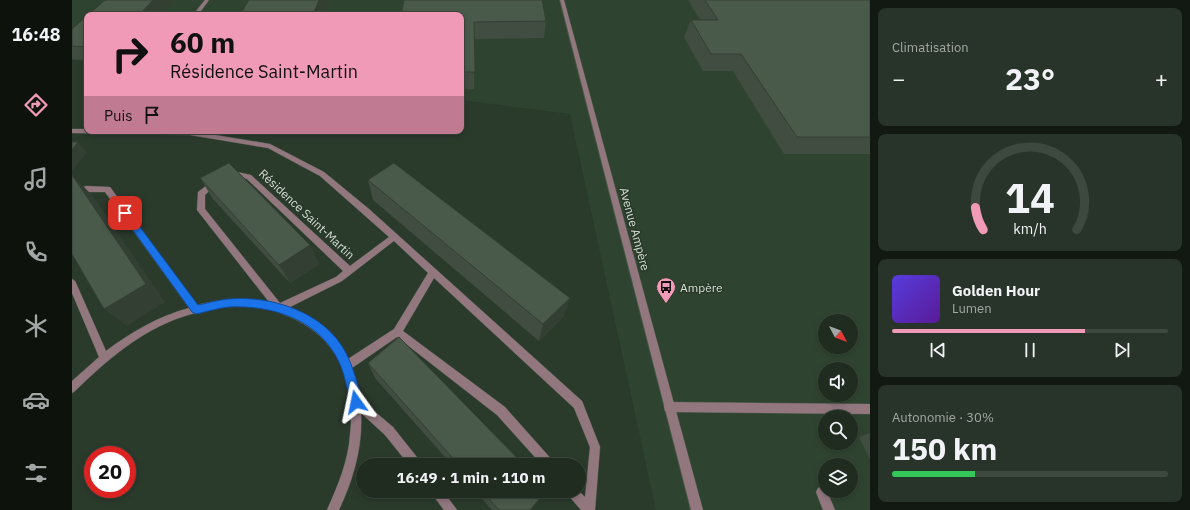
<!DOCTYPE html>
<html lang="fr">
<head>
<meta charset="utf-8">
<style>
	:root { --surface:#202c20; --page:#283429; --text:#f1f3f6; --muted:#a2a7a5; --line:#3d483e; --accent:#f09ab7 }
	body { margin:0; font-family:"IBM Plex Sans",sans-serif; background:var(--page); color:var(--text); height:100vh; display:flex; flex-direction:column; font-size:15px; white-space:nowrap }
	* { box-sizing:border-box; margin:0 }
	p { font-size:13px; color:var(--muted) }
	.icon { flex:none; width:22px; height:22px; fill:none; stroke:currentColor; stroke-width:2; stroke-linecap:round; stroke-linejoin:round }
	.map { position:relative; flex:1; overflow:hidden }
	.details { display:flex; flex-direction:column; gap:8px; padding:8px; background:#121812; width:320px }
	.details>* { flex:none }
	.banner { position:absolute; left:12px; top:12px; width:380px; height:122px; border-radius:8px; box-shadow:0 2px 6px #0003,0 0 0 1px var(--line); background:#f09ab7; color:#111; overflow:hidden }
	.needle { width:26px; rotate:131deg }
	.tools { position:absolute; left:746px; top:314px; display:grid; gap:8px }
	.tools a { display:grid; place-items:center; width:40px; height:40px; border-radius:50%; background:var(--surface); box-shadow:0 2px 6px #0003,0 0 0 1px var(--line); font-size:20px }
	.speed { position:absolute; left:12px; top:446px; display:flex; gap:8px; font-size:20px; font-weight:700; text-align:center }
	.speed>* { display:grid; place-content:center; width:52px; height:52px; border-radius:50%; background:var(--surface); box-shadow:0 2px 6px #0003,0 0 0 1px var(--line); line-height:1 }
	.speed .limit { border:6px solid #d22; background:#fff; color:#111 }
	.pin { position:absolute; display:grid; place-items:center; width:34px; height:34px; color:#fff; margin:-17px; border-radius:8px; box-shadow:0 2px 6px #0006 }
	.me { position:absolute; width:44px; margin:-22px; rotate:348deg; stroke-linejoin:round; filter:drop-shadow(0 0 3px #0008) }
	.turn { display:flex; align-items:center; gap:14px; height:84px; padding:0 20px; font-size:18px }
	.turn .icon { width:52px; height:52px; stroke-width:2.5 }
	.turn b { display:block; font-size:28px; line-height:34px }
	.then { display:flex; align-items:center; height:38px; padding:0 20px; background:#0003; gap:8px; font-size:15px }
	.big { font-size:30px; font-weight:700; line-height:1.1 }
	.details .card { flex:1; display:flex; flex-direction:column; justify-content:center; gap:6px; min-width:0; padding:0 14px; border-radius:8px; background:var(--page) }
	.details .dial { align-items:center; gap:0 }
	.dial svg { height:104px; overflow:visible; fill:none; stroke:var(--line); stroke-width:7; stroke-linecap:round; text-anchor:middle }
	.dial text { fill:var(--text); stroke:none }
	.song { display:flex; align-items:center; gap:12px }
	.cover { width:48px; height:48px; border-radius:6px; background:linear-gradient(135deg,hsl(250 70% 55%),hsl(270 70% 35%)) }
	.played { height:4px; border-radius:2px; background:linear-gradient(90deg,var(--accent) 70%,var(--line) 70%) }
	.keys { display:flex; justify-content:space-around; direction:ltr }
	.heat { display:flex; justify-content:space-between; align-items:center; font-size:22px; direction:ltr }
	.charge { height:6px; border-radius:3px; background:linear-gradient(90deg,#34c759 30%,var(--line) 0) }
	.trip { position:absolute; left:284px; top:458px; width:230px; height:40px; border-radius:20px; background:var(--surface); box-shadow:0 2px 6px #0003,0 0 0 1px var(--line); font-weight:700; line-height:40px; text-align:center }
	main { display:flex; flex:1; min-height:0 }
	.tabs { display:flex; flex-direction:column; width:72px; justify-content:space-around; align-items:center; background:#0d120d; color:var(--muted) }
	.tabs .icon { width:28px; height:28px }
	.tabs .on { color:var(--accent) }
	.tabs b { font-size:18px; color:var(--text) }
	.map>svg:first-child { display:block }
	.built { fill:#2f4430; fill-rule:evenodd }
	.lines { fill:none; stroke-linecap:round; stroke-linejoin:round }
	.service-casing { stroke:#49584a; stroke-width:1 }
	.minor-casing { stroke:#49584a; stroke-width:1 }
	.service { fill:#92777f; fill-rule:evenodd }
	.minor { fill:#92777f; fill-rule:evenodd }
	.wall { fill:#404d40 }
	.shaded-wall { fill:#343f34 }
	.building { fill:#4a5a4a; stroke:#343f34 }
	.route { fill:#1a73e8; stroke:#114b97 }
	.labels { text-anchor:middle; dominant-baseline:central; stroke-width:3; stroke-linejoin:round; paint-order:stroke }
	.street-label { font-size:12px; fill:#d6dfd6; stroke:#2a3a2b }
	.poi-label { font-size:12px; fill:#d6dfd6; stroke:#2a3a2b; text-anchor:start }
</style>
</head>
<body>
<main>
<nav class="tabs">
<b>16:48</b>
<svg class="icon on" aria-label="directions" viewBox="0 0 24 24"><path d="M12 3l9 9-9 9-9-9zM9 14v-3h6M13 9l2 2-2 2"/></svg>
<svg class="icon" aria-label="music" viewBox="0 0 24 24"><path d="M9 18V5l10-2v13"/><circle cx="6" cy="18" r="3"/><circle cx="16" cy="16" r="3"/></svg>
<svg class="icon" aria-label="phone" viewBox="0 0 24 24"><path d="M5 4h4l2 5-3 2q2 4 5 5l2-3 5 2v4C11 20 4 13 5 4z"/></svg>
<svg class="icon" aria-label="climate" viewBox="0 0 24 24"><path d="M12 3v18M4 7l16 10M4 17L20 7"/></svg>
<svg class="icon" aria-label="car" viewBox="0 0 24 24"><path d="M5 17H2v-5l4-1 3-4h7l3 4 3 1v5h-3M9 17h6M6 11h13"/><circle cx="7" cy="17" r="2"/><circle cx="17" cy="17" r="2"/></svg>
<svg class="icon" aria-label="filters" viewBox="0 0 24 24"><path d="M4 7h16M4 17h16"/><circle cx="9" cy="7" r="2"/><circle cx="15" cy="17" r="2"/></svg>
</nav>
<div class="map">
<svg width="798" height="510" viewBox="0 0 798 510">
	<rect width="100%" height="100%" fill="#2a3a2b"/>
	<path class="built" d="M 0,0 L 798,0 L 798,510 L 584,510 L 498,114 L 389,100 L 389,15 L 15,15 L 15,61 L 0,60 ZM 753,321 L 779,321 L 779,347 L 753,347 ZM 753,369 L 779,369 L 779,395 L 753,395 ZM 753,417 L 779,417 L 779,443 L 753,443 ZM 753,465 L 779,465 L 779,491 L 753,491 Z"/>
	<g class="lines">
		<defs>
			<g id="service">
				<polygon points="133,0 137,0 126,15 121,15"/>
				<path d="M 0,129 L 15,129 L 15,131 L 119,131 L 198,144 L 252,172 L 297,209 L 510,401 L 528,447 L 523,510 L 509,510 L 496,495 L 494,491 L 507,491 L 513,497 L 518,447 L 502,408 L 362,278 L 331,331 L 433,407 L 481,461 L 482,465 L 470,465 L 425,415 L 325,337 L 280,368 L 286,387 L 288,399 L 321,427 L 348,461 L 349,465 L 337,465 L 313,435 L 289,413 C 291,447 281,480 267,510 L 255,510 C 266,485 276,462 278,435 C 284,381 266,335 213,315 C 200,309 184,306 169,306 C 149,306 129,311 110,317 C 68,331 34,361 3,391 L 0,393 L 0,381 L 27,357 L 0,293 L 0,279 L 3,281 L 4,283 L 34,351 C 59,332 87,316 117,308 L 33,192 L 15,192 L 0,198 L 0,192 L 14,186 L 38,187 L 125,305 C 151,298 171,299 197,302 L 125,210 L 126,192 L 143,179 L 145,180 L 147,182 L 145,184 L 133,195 L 133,209 L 208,303 L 264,277 L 271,271 L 175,179 L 165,176 L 159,178 L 156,176 L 157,174 L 165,172 L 179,175 L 278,266 L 317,237 L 248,176 L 196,148 L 118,135 L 0,133 ZM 322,241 L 356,273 L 322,329 L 276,359 C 262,331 245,319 216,308 L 270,281 Z"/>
				<polygon points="597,402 798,404 798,414 597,412 593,411 592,407 593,403"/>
				<polygon points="750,486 753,488 753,491 755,491 763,510 751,510 744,492 746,488"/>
				<polygon points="358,491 371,491 385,510 372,510"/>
			</g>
			<polygon id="minor" points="488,0 492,0 631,510 619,510"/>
		</defs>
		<use href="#service" class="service-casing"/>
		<use href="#minor" class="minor-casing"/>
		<use href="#service" class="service"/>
		<use href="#minor" class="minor"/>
	</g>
	<g class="wall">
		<polygon points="616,0 798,0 798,154 712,154 661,71 631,71 612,37 619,20 628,20"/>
		<polygon points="389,15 474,21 472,38 402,39 402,89 389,89"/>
		<polygon points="15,16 15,60 0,59 0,29"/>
		<polygon points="128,178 238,245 247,264 218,283 141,199"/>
		<polygon points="296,180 492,316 467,341 301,200"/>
		<polygon points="296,363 452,465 380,465 303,378"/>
		<polygon points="798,433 798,459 787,437"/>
		<polygon points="403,491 474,491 458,510 420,510"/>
	</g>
	<g class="shaded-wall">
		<polygon points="81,0 101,0 87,15 67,15"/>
		<polygon points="247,0 257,0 252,15 241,15"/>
		<polygon points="6,142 15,152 0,171 0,150"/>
		<polygon points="0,175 20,195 93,302 55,326 32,309"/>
		<polygon points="238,245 247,264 218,283 207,265"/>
		<polygon points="498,298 492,316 467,341 471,324"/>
	</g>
	<g class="building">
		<polygon points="33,0 81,0 67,15 16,15"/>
		<polygon points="177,0 247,0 241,15 168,15"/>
		<polygon points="332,0 470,0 474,21 402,22 403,72 389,72 389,15 329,15"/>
		<polygon points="633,0 798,0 798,137 725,137 669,54 639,54 619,20 646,20"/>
		<polygon points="15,16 15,47 0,46 0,29"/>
		<polygon points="0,142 6,142 0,150"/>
		<polygon points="157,163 238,245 207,265 128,178"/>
		<polygon points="322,163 498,298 471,324 296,180"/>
		<polygon points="0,175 74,284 32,309 0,254"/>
		<polygon points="327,337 452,465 387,465 296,363"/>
		<polygon points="410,491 474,491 458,510 427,510"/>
	</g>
	<path class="route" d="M 53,210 L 56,211 L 126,305 C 136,303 146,300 156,299 C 199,295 253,312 274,353 C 282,369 286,385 290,402 L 288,406 L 284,408 L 281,406 C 274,391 274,375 266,360 C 246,319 199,305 157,307 C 146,308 134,312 124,314 L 120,312 L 50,215 L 48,213 Z"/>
	<defs>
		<symbol id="bus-pin" viewBox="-11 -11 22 30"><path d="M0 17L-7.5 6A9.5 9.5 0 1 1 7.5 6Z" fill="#f09ab7" stroke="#2a3a2b"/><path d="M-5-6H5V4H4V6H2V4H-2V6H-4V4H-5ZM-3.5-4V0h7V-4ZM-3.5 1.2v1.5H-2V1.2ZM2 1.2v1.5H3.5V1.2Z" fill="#111"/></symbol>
	</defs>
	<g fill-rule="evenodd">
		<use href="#bus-pin" x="583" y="276" width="22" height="30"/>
	</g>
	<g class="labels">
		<g class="street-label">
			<text transform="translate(235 214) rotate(43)">Résidence Saint-Martin</text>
			<text transform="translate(563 229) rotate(75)">Avenue Ampère</text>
		</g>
		<g class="poi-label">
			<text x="608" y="287">Ampère</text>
		</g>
	</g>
</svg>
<div class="tools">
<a><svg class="needle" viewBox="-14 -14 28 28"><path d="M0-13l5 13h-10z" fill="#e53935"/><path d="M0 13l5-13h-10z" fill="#a2a7a5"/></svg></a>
<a><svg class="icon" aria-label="sound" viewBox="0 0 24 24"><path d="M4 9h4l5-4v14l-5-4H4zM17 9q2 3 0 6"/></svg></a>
<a><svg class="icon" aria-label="search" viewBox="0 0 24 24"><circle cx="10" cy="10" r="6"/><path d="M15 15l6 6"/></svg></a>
<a><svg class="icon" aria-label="layers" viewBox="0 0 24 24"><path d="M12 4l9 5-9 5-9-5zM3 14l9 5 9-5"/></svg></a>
</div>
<div class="speed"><div class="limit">20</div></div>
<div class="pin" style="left:53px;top:213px;background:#d93025"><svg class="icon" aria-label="arrive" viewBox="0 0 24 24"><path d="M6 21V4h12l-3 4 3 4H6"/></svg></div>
<svg class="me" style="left:284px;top:402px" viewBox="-20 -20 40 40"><path d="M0-17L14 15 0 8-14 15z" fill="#1a73e8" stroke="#fff" stroke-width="4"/></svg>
<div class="trip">16:49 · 1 min · 110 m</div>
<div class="banner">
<div class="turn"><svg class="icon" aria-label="right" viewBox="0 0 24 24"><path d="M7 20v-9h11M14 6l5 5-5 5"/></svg><div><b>60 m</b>Résidence Saint-Martin</div></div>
<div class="then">Puis<svg class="icon" aria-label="arrive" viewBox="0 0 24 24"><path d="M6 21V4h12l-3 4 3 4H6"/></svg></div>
</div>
</div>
<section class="details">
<div class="card"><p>Climatisation</p>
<div class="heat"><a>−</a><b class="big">23°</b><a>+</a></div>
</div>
<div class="card dial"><svg viewBox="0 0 100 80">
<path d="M14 69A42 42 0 1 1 86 69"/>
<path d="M14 69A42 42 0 0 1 8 52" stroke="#f09ab7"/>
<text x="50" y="56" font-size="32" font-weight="700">14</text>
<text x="50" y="72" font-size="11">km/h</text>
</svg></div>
<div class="card">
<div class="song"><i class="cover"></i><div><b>Golden Hour</b><p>Lumen</p></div></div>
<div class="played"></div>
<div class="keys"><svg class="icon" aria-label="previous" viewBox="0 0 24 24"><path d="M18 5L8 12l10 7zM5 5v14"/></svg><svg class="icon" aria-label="pause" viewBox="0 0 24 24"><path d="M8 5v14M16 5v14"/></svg><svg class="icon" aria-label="next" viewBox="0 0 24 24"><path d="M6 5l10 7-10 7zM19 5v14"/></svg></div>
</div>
<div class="card"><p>Autonomie · 30%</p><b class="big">150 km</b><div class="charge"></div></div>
</section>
</main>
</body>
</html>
